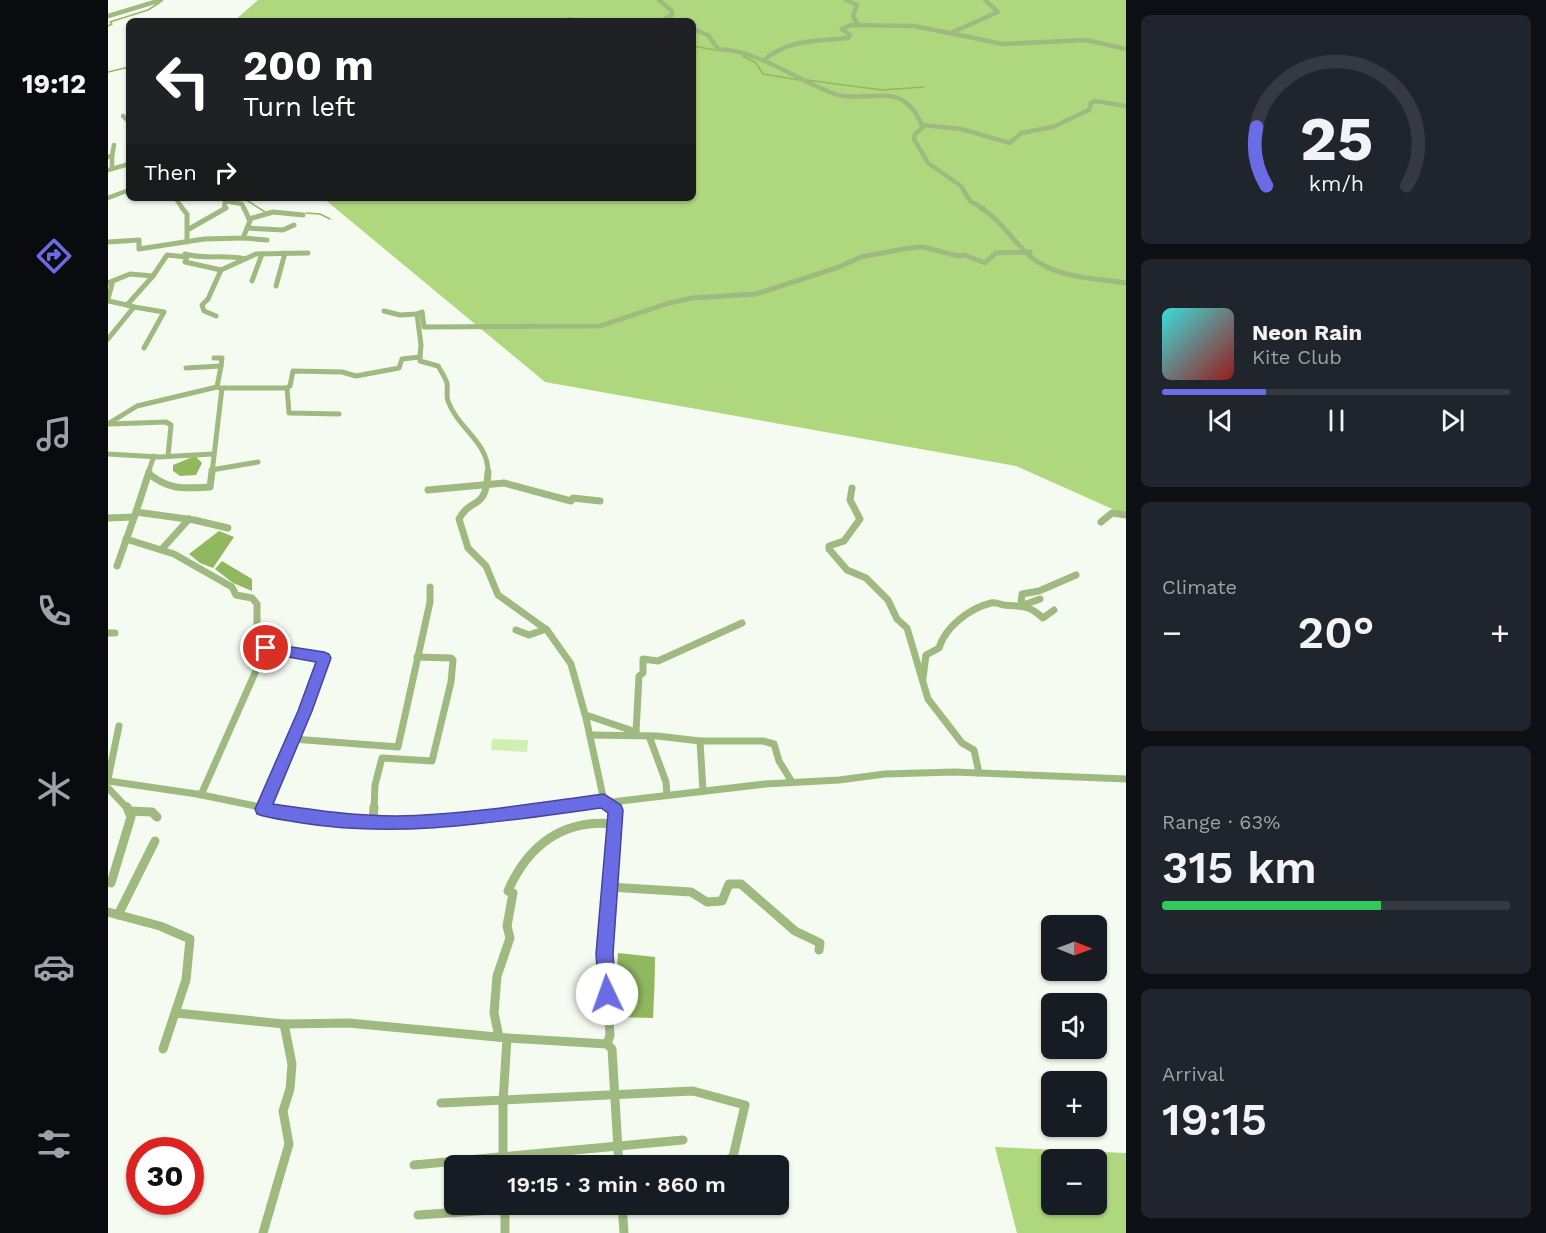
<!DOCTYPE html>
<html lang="en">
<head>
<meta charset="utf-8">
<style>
	:root { --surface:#171b24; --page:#20242c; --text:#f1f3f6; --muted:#9ea1a6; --line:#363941; --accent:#6a6ce5 }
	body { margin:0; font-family:"Work Sans",sans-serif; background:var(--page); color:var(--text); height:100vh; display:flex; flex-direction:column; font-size:22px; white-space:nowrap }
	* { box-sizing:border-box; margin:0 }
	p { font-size:20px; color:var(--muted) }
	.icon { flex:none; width:33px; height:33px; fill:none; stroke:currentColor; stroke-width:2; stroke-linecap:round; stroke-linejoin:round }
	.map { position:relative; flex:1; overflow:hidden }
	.sheet { display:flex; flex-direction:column; gap:15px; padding:15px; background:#0d0f14; width:420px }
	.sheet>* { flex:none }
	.guide { position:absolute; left:18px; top:18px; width:570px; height:183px; border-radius:9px; box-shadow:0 2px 4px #0004; background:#202124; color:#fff; overflow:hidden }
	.needle { width:39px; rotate:91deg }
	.buttons { position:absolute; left:933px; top:915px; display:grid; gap:12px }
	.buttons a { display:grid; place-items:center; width:66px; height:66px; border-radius:9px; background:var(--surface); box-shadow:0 2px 4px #0004; font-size:30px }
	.speed { position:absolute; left:18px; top:1137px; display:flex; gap:12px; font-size:30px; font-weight:700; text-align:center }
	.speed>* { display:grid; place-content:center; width:78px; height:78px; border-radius:50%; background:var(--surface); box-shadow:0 2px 4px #0004; line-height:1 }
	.speed .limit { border:9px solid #d22; background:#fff; color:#111 }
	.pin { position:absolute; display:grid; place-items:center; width:51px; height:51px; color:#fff; margin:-26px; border:3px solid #fff; border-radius:50%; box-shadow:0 2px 6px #0007 }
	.me { position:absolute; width:66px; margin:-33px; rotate:357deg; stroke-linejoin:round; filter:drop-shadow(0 0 4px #0008) }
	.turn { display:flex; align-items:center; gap:21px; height:126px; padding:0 18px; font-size:27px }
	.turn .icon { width:78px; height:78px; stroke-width:2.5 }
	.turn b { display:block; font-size:42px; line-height:51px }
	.then { display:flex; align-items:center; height:57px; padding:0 18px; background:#0003; gap:12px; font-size:22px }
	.big { font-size:45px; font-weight:600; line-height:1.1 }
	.sheet .widget { flex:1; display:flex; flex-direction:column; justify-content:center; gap:9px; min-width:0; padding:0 21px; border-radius:9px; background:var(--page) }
	.sheet .dial { align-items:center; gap:0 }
	.dial svg { height:156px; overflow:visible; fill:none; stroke:var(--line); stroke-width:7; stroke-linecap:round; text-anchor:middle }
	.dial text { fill:var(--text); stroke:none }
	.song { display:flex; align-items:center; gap:18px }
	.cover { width:72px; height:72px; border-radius:9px; background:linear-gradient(135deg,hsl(180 70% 55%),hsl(0 70% 35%)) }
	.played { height:6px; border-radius:3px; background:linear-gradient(90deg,var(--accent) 30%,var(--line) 30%) }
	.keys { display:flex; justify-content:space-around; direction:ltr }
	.heat { display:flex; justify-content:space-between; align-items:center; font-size:33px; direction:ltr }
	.charge { height:9px; border-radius:4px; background:linear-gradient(90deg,#34c759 63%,var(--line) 0) }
	.trip { position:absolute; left:336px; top:1155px; width:345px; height:60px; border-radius:9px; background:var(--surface); box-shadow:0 2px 4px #0004; font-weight:600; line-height:60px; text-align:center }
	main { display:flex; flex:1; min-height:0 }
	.tabs { display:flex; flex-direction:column; width:108px; justify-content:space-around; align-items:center; background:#090b0e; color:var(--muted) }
	.tabs .icon { width:42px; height:42px }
	.tabs .active { color:var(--accent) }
	.tabs b { font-size:27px; color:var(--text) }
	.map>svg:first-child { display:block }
	.green { fill:#d2efb3 }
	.forest { fill:#afd87e; fill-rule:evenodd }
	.water { fill:#91b85f }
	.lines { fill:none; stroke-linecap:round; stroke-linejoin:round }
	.stream { stroke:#91b85f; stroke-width:1.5 }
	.minor-far3 { stroke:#9fba81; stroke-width:4.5 }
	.minor-far2 { stroke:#9fba81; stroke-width:5 }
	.minor-far1 { stroke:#9fba81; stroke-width:7 }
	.minor { stroke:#9fba81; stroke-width:9 }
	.route { fill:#6a6ce5; stroke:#454695; stroke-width:1.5 }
</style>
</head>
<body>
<main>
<nav class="tabs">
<b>19:12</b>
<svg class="icon active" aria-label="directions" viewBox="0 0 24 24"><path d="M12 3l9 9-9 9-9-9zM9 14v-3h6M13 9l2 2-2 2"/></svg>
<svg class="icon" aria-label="music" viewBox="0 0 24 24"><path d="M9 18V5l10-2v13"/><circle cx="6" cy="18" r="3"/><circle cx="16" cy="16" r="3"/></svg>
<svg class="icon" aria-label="phone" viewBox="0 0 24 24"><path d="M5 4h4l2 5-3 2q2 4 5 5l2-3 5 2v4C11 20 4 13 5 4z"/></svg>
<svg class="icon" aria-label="climate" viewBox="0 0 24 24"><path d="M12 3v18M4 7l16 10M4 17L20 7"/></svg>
<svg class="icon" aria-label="car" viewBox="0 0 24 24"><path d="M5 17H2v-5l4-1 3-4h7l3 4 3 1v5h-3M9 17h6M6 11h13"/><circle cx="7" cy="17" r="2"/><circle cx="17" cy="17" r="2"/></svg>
<svg class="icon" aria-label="filters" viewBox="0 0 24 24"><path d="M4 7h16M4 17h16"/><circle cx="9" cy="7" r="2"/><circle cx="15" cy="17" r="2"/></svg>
</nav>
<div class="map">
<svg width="1018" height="1233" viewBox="0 0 1018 1233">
	<rect width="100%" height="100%" fill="#f6fbf1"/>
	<polygon class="green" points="384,739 420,740 419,752 383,750"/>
	<g class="forest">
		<polygon points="150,0 1018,0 1018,515 908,466 437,382 215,198 585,198 585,21 126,21"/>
		<path d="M 887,1147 L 1018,1153 L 1018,1233 L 909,1233 ZM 944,1160 L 988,1160 L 988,1204 L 944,1204 Z"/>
	</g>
	<g class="water">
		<polygon points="87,456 94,463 88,475 72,476 65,471 65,465"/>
		<polygon points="111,531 126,537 105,568 92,563 81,554"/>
		<polygon points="114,561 144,579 144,591 125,583 107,569"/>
		<path d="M 510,953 L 547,957 C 547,976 546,997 545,1018 L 506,1017 Z"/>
	</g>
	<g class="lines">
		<g class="stream">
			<polyline points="163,21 182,21"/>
			<polyline points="437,21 463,18 489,21"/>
			<polyline points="0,26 4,24 2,22 40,10 51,3"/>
			<polyline points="585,46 607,50"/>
			<polyline points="635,56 648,63 655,74 691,80"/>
			<polyline points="0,72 21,67"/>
			<polyline points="699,80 774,90 816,87"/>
			<polyline points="131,199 140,201 157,212"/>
			<polyline points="198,213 212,214 222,219"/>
		</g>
		<g class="minor-far3">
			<polyline points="551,0 564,11 564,15 557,19 561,21"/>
			<polyline points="738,0 749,5 745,16 750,25"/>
			<polyline points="877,0 890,12 845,32 846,34 895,44 978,40 1018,49"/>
			<polyline points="0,16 53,0"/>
			<path d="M 585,29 L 600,35 L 610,49 C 653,51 687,80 727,94 C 745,101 775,91 792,99 C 805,106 809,115 815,127 L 807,134 L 806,139 L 820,163 L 853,186 L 862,201 L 876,209"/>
			<path d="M 656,60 C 681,39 709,41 740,38 L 742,35 L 734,29 L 743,25 L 806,26 L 846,34"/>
			<polyline points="15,116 21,122"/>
			<polyline points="814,125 853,129 902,143 913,133 945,127 981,110 983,103 987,101 1018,106"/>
			<polyline points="4,156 6,145"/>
			<polyline points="0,157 4,156 4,169"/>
			<polyline points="0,170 21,164"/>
			<polyline points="0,198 21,190"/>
			<polyline points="68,199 75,209"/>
			<polyline points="116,209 117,201 134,204 136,209"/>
		</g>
		<g class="minor-far2">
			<polyline points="74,208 79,214 79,242"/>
			<path d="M 873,208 C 897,222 910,252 935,265 C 958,278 992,279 1018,283"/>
			<polyline points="141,219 165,212 195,215"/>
			<polyline points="139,228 175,230 186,225"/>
			<polyline points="81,229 118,208"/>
			<polyline points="135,238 159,240"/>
			<polyline points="0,242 31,240 31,249 96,239 135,238 142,221 136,208"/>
			<path d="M 77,254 C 97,260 117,254 137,259"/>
			<polyline points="144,281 154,254"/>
			<polyline points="0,283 22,274 45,276 59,255 79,257 77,262 113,270 148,254 200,253"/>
			<polyline points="168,286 177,253"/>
			<polyline points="0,299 4,284"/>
			<polyline points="0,301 19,305"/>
			<polyline points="26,307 56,312 36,348"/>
			<polyline points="276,311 292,315 309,314"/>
			<polyline points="314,312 316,327 492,326 561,303 584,298 648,294 731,267 753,257 801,248 815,247 850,256 856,255 877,263 888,253 922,252"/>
			<polyline points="108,316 96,311 94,305 100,299 113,270"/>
			<polyline points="0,339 26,307 19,305 45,276"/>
			<polyline points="312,357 313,345 309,314 314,312"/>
			<polyline points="106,358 114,358 113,366"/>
			<polyline points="78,368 113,366 109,387 112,388"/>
			<polyline points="179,388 181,413 231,414"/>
			<polyline points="0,424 29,406 109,387"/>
			<polyline points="2,424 58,422 63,425 60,456"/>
			<polyline points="0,454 51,457 105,454"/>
			<polyline points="103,470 150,462"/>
			<polyline points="40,473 46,456"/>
			<path d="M 104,473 L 114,388 L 179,388 L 182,386 L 185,371 L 234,372 L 248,376 L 291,368 L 294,359 L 312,357 L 312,361 L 330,366 C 333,371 337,377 339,383 C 340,389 338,396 340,401 C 350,429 381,442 380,473"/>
		</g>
		<g class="minor-far1">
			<polyline points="41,472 28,512 86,520 120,528"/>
			<path d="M 380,472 C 378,512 363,496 351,519 L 360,548 L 378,566 L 390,595 L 439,630 L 463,664 L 478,718 L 496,801 L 506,809"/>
			<path d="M 41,474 C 63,491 76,488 102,487 L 104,472"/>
			<polyline points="744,488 742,500 752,519 736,541 721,546 721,549 739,570 758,578 780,600 789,619 799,628 820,699 854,743 866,750 871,773"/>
			<polyline points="320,490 396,483 463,501 465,498 492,501"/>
			<polyline points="0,518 26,517"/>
			<polyline points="993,522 1004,513 1018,515"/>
			<polyline points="18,539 66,554 124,587 128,595 144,598 149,604 149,633"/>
			<polyline points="54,549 81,519"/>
			<polyline points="9,566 28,512"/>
			<polyline points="913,603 914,594 931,591 968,575"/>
			<polyline points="918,604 932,599"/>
			<polyline points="408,630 421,635 438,629"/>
			<polyline points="0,633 7,633"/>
			<path d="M 815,678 L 818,655 L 831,648 C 837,627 862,608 883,603 C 887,602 892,604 896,605 C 916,607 919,604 935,618 L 946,610"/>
			<polyline points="478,715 528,732 528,734"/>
			<polyline points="528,732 531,676 535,673 535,659 550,661 634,623"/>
			<polyline points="482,735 549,736 592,741"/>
			<polyline points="541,736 558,782 559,795"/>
			<polyline points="185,739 290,747 322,602 322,587"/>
			<polyline points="0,779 11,726"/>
			<polyline points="0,781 89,794 162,809"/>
			<polyline points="0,788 20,809"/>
			<polyline points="595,791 592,741 655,741 666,744 671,761 684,782"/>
			<polyline points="93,795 158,648 216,658 213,673 155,809"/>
			<polyline points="266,809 267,785 274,758 324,761 343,682 345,660 343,658 309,657"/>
			<polyline points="444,809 657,784 731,780 777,774 846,772 1018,779"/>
		</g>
		<g class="minor">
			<path d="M 154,807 C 187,814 220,821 254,823 C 321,827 390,815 457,807"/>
			<polyline points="266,807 265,820 268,823"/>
			<polyline points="22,811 44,812 49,817"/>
			<polyline points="3,883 23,817 19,807"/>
			<polyline points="501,887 583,892 599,902 614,901 621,884 633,884 687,931 712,943 711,950"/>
			<polyline points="0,912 52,926 82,939 78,980 55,1049"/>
			<polyline points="10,915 47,841"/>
			<polyline points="68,1013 176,1024 241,1023 399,1038 499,1044 504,1049 511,1166"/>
			<path d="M 391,1037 L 386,1013 L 389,976 L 402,938 L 399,926 L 405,893 L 400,891 C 420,845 456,818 507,824"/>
			<polyline points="499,1044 502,1035 497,954 508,810 504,807"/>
			<polyline points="333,1103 585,1091 637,1105 625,1157 619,1160"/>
			<polyline points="306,1165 575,1140"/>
			<polyline points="395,1166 395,1102 399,1038"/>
			<polyline points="514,1204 516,1233"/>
			<polyline points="397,1207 397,1233"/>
			<polyline points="310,1215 469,1204"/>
			<polyline points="155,1233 181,1144 175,1111 182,1089 184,1064 176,1024"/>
		</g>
	</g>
	<path class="route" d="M 158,643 L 216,652 L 221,654 L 223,658 L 204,711 L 165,804 C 206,810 247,816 289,816 C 358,815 427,803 496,794 L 513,805 L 515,810 L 505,954 L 508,994 L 505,1001 L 499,1003 L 493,1001 L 491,994 L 488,954 L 500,813 L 493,808 C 395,821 293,839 194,823 C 179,820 163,819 149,814 L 147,809 L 190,711 L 208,662 L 153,652 L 151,648 L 153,644 Z"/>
</svg>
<div class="buttons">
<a><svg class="needle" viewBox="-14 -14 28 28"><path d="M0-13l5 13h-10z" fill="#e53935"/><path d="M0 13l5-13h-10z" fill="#9ea1a6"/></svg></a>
<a><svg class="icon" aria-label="sound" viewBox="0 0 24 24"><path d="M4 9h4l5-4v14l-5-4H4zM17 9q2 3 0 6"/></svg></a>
<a>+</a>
<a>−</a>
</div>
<div class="speed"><div class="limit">30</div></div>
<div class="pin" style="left:158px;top:648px;background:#d93025"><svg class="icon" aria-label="arrive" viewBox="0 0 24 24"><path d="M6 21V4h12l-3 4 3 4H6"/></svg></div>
<svg class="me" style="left:499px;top:994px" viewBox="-20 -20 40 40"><circle r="19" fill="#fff"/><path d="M0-13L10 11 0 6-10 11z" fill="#6a6ce5"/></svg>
<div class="trip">19:15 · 3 min · 860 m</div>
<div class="guide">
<div class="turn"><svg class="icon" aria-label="left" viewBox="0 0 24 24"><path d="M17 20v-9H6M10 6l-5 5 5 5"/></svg><div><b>200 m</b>Turn left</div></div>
<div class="then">Then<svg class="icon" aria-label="right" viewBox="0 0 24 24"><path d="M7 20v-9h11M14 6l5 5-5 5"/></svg></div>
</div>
</div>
<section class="sheet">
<div class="widget dial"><svg viewBox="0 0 100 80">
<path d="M14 69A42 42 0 1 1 86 69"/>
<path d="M14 69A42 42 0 0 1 9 39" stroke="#6a6ce5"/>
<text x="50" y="56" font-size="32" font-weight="700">25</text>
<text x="50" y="72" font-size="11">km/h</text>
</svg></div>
<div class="widget">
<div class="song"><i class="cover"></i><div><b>Neon Rain</b><p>Kite Club</p></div></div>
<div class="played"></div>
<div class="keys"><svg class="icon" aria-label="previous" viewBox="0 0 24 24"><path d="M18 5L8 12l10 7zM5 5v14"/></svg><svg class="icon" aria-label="pause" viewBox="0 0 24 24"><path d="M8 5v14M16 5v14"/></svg><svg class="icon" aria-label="next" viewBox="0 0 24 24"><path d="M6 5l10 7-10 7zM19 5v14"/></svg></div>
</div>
<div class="widget"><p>Climate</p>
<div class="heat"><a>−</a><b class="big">20°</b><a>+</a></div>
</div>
<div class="widget"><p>Range · 63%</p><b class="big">315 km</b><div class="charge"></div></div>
<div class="widget"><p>Arrival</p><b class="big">19:15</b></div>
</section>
</main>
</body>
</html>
